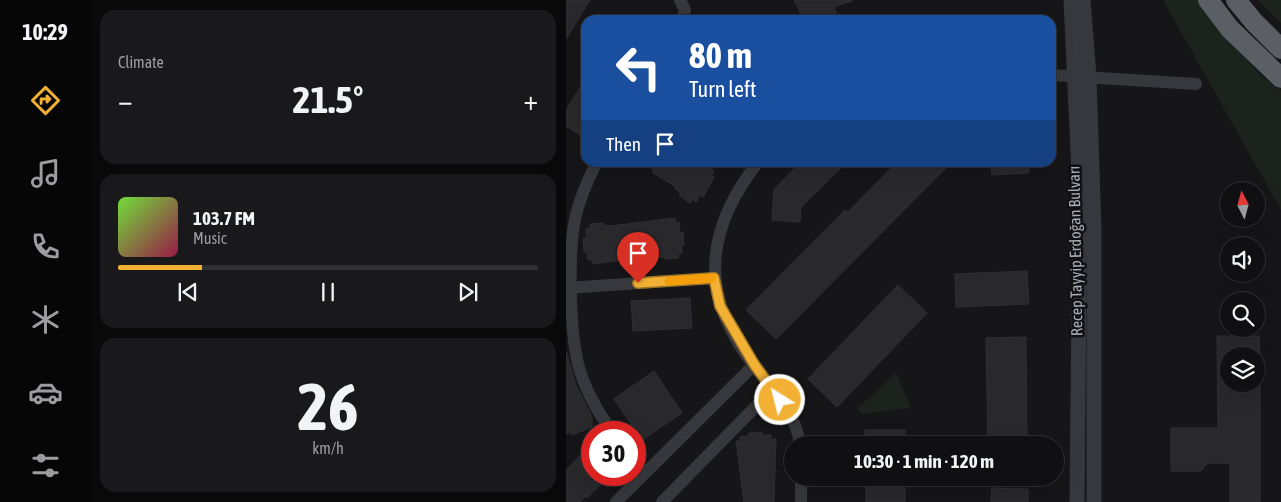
<!DOCTYPE html>
<html lang="en">
<head>
<meta charset="utf-8">
<style>
	:root { --surface:#101012; --page:#19191b; --text:#f1f3f6; --muted:#9c9d9f; --line:#303032; --accent:#f2b134 }
	body { margin:0; font-family:"Asap Condensed",sans-serif; background:var(--page); color:var(--text); height:100vh; display:flex; flex-direction:column; font-size:19px; white-space:nowrap }
	* { box-sizing:border-box; margin:0 }
	p { font-size:16px; color:var(--muted) }
	.icon { flex:none; width:28px; height:28px; fill:none; stroke:currentColor; stroke-width:2; stroke-linecap:round; stroke-linejoin:round }
	.map { position:relative; flex:1; overflow:hidden }
	.side { display:flex; flex-direction:column; gap:10px; padding:10px; background:#09090a; width:476px }
	.side>* { flex:none }
	.top-card { position:absolute; left:15px; top:15px; width:475px; height:152px; border-radius:15px; box-shadow:0 5px 20px #0002,0 0 0 1px var(--line); background:#1a4fa0; color:#fff; overflow:hidden }
	.needle { width:32px; rotate:354deg }
	.buttons { position:absolute; left:654px; top:182px; display:grid; gap:10px }
	.buttons a { display:grid; place-items:center; width:45px; height:45px; border-radius:50%; background:var(--surface); box-shadow:0 5px 20px #0002,0 0 0 1px var(--line); font-size:25px }
	.speed { position:absolute; left:15px; top:421px; display:flex; gap:10px; font-size:25px; font-weight:700; text-align:center }
	.speed>* { display:grid; place-content:center; width:65px; height:65px; border-radius:50%; background:var(--surface); box-shadow:0 5px 20px #0002,0 0 0 1px var(--line); line-height:1 }
	.speed .limit { border:8px solid #d22; background:#fff; color:#111 }
	.pin { position:absolute; display:grid; place-items:center; width:42px; height:42px; color:#fff; margin:-51px -21px; border-radius:50% 50% 50% 0; rotate:-45deg; box-shadow:0 0 5px #0007 }
	.pin .icon { rotate:45deg }
	.me { position:absolute; width:55px; margin:-28px; rotate:324deg; stroke-linejoin:round; filter:drop-shadow(0 0 4px #0008) }
	.turn { display:flex; align-items:center; gap:18px; height:105px; padding:0 25px; font-size:22px }
	.turn .icon { width:65px; height:65px; stroke-width:2.5 }
	.turn b { display:block; font-size:35px; line-height:42px }
	.then { display:flex; align-items:center; height:48px; padding:0 25px; background:#0003; gap:10px; font-size:19px }
	.big { font-size:38px; font-weight:700; line-height:1.1 }
	.side .tile { flex:1; display:flex; flex-direction:column; justify-content:center; gap:8px; min-width:0; padding:0 18px; border-radius:15px; background:var(--page) }
	.side .dial { align-items:center; gap:0 }
	.dial b { font-size:65px; line-height:1 }
	.song { display:flex; align-items:center; gap:15px }
	.cover { width:60px; height:60px; border-radius:8px; background:linear-gradient(135deg,hsl(100 70% 55%),hsl(340 70% 35%)) }
	.played { height:5px; border-radius:2px; background:linear-gradient(90deg,var(--accent) 20%,var(--line) 20%) }
	.keys { display:flex; justify-content:space-around; direction:ltr }
	.heat { display:flex; justify-content:space-between; align-items:center; font-size:28px; direction:ltr }
	.trip { position:absolute; left:218px; top:436px; width:280px; height:50px; border-radius:25px; background:var(--surface); box-shadow:0 5px 20px #0002,0 0 0 1px var(--line); font-weight:700; line-height:50px; text-align:center }
	main { display:flex; flex:1; min-height:0 }
	.tabs { display:flex; flex-direction:column; width:90px; justify-content:space-around; align-items:center; background:#060607; color:var(--muted) }
	.tabs .icon { width:35px; height:35px }
	.tabs .selected { color:var(--accent) }
	.tabs b { font-size:22px; color:var(--text) }
	.map>svg:first-child { display:block }
	.green { fill:#1c231d }
	.building { fill:#29292c; stroke:#303034 }
	.lines { fill:none; stroke-linecap:round; stroke-linejoin:round }
	.minor { stroke:#37383d; stroke-width:12 }
	.tertiary { stroke:#37383d; stroke-width:15 }
	.trunk { stroke:#5b5e65; stroke-width:20 }
	.route-casing { stroke:#9d7322; stroke-width:12 }
	.route { stroke:#f2b134; stroke-width:9 }
	.slow { stroke:#f59e0b; stroke-width:9 }
	.labels { text-anchor:middle; dominant-baseline:central; stroke-width:5; stroke-linejoin:round; paint-order:stroke }
	.street-label { font-size:16px; fill:#a8adb8; stroke:#111113 }
</style>
</head>
<body>
<main>
<nav class="tabs">
<b>10:29</b>
<svg class="icon selected" aria-label="directions" viewBox="0 0 24 24"><path d="M12 3l9 9-9 9-9-9zM9 14v-3h6M13 9l2 2-2 2"/></svg>
<svg class="icon" aria-label="music" viewBox="0 0 24 24"><path d="M9 18V5l10-2v13"/><circle cx="6" cy="18" r="3"/><circle cx="16" cy="16" r="3"/></svg>
<svg class="icon" aria-label="phone" viewBox="0 0 24 24"><path d="M5 4h4l2 5-3 2q2 4 5 5l2-3 5 2v4C11 20 4 13 5 4z"/></svg>
<svg class="icon" aria-label="climate" viewBox="0 0 24 24"><path d="M12 3v18M4 7l16 10M4 17L20 7"/></svg>
<svg class="icon" aria-label="car" viewBox="0 0 24 24"><path d="M5 17H2v-5l4-1 3-4h7l3 4 3 1v5h-3M9 17h6M6 11h13"/><circle cx="7" cy="17" r="2"/><circle cx="17" cy="17" r="2"/></svg>
<svg class="icon" aria-label="filters" viewBox="0 0 24 24"><path d="M4 7h16M4 17h16"/><circle cx="9" cy="7" r="2"/><circle cx="15" cy="17" r="2"/></svg>
</nav>
<section class="side">
<div class="tile"><p>Climate</p>
<div class="heat"><a>−</a><b class="big">21.5°</b><a>+</a></div>
</div>
<div class="tile">
<div class="song"><i class="cover"></i><div><b>103.7 FM</b><p>Music</p></div></div>
<div class="played"></div>
<div class="keys"><svg class="icon" aria-label="previous" viewBox="0 0 24 24"><path d="M18 5L8 12l10 7zM5 5v14"/></svg><svg class="icon" aria-label="pause" viewBox="0 0 24 24"><path d="M8 5v14M16 5v14"/></svg><svg class="icon" aria-label="next" viewBox="0 0 24 24"><path d="M6 5l10 7-10 7zM19 5v14"/></svg></div>
</div>
<div class="tile dial"><b>26</b><p>km/h</p></div>
</section>
<div class="map">
<svg width="715" height="502" viewBox="0 0 715 502">
	<rect width="100%" height="100%" fill="#161618"/>
	<g class="green">
		<polygon points="597,0 632,0 638,10 695,76 715,91 715,210"/>
		<polygon points="692,0 715,0 715,23"/>
		<polygon points="330,373 345,408 295,414 292,408"/>
	</g>
	<g class="building">
		<polygon points="0,0 24,0 0,39"/>
		<polygon points="228,0 285,0 286,1 268,7 273,20 238,20"/>
		<polygon points="20,78 20,139 0,126 0,110"/>
		<polygon points="78,162 137,162 148,171 145,175 148,177 137,197 134,195 130,202 127,199 124,203 113,195 115,193 109,189 110,187 86,172 88,170"/>
		<polygon points="235,162 281,162 235,207 234,222 206,220 208,189"/>
		<polygon points="331,162 386,162 210,339 180,310 279,210 282,212"/>
		<polygon points="425,162 462,162 463,173 426,175"/>
		<polygon points="109,218 110,223 113,222 114,233 117,232 118,245 115,245 116,253 112,254 112,258 99,259 99,257 92,257 91,255 27,264 27,260 22,260 21,252 18,252 17,239 20,239 20,229 24,229 24,224 37,223 37,225 45,226"/>
		<polygon points="461,271 463,304 390,307 389,274"/>
		<polygon points="332,285 361,313 271,407 242,379"/>
		<polygon points="124,298 126,328 67,331 65,301"/>
		<polygon points="651,336 693,336 694,356 662,356 662,384 694,384 694,502 664,502 664,463 642,463 635,471 605,471 605,428 652,428"/>
		<polygon points="460,337 461,445 422,445 420,338"/>
		<polygon points="0,351 10,385 26,417 26,427 6,435 5,432 0,434"/>
		<polygon points="88,371 116,413 76,440 48,399"/>
		<rect x="299" y="430" width="40" height="15"/>
		<polygon points="196,432 196,435 205,435 205,440 210,439 208,502 178,502 170,441 174,441 174,437 183,436 183,433"/>
		<polygon points="26,444 26,475 45,475 21,498 19,497 14,502 0,502 0,470"/>
		<rect x="300" y="478" width="39" height="24"/>
		<polygon points="426,488 462,489 462,502 425,502"/>
	</g>
	<g class="lines">
		<g class="minor">
			<polyline points="114,0 119,10 116,20"/>
			<polyline points="485,75 630,84"/>
			<path d="M 31,162 C 20,183 10,208 7,231 C 3,268 4,328 12,364 C 18,387 32,414 47,432"/>
			<path d="M 192,162 C 138,231 133,297 189,367 C 207,389 231,415 234,445"/>
			<polyline points="0,288 148,278"/>
			<polyline points="69,462 78,474"/>
			<polyline points="235,478 235,502"/>
			<polyline points="50,502 188,365"/>
			<polyline points="96,502 208,388"/>
		</g>
		<g class="tertiary">
			<polyline points="505,0 514,196 511,502"/>
			<polyline points="517,0 523,76 528,230 528,502"/>
		</g>
		<g class="trunk">
			<polyline points="642,0 664,29 715,78"/>
			<polyline points="670,0 688,22 715,49"/>
		</g>
	</g>
	<g class="lines">
		<defs>
			<polyline id="route" points="72,283 148,278 154,306 188,364 214,400"/>
		</defs>
		<use href="#route" class="route-casing"/>
		<use href="#route" class="route"/>
		<polyline class="slow" points="103,281 146,278"/>
	</g>
	<g class="labels">
		<g class="street-label">
			<text transform="translate(509 251) rotate(-91)">Recep Tayyip Erdoğan Bulvarı</text>
		</g>
	</g>
</svg>
<div class="buttons">
<a><svg class="needle" viewBox="-14 -14 28 28"><path d="M0-13l5 13h-10z" fill="#e53935"/><path d="M0 13l5-13h-10z" fill="#9c9d9f"/></svg></a>
<a><svg class="icon" aria-label="sound" viewBox="0 0 24 24"><path d="M4 9h4l5-4v14l-5-4H4zM17 9q2 3 0 6"/></svg></a>
<a><svg class="icon" aria-label="search" viewBox="0 0 24 24"><circle cx="10" cy="10" r="6"/><path d="M15 15l6 6"/></svg></a>
<a><svg class="icon" aria-label="layers" viewBox="0 0 24 24"><path d="M12 4l9 5-9 5-9-5zM3 14l9 5 9-5"/></svg></a>
</div>
<div class="speed"><div class="limit">30</div></div>
<div class="pin" style="left:72px;top:283px;background:#d93025"><svg class="icon" aria-label="arrive" viewBox="0 0 24 24"><path d="M6 21V4h12l-3 4 3 4H6"/></svg></div>
<svg class="me" style="left:214px;top:400px" viewBox="-20 -20 40 40"><circle r="17" fill="#f2b134" stroke="#fff" stroke-width="3"/><path d="M0-11L8 9 0 5-8 9z" fill="#fff"/></svg>
<div class="trip">10:30 · 1 min · 120 m</div>
<div class="top-card">
<div class="turn"><svg class="icon" aria-label="left" viewBox="0 0 24 24"><path d="M17 20v-9H6M10 6l-5 5 5 5"/></svg><div><b>80 m</b>Turn left</div></div>
<div class="then">Then<svg class="icon" aria-label="arrive" viewBox="0 0 24 24"><path d="M6 21V4h12l-3 4 3 4H6"/></svg></div>
</div>
</div>
</main>
</body>
</html>
